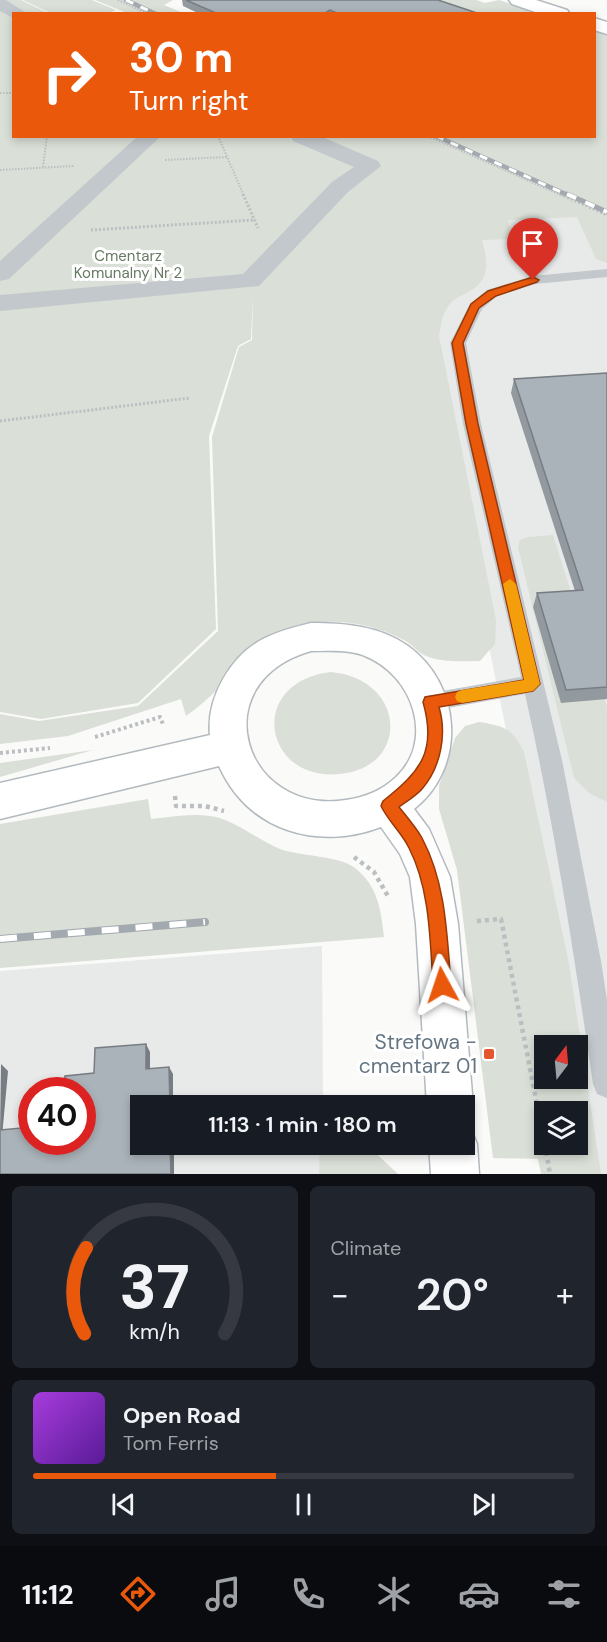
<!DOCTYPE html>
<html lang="en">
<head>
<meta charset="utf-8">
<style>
	:root { --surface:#171b24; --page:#20242c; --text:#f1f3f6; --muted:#9ea1a6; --line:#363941; --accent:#ea580c }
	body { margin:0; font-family:"DM Sans",sans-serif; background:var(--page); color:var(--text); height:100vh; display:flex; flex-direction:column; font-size:22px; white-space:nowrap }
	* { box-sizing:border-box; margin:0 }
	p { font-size:20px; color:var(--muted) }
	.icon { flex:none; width:33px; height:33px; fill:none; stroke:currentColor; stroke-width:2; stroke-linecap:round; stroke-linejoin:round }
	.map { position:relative; height:1174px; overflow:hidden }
	.drawer { display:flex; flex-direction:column; gap:12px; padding:12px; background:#0d0f14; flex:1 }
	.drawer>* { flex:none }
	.banner { position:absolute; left:12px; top:12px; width:584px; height:126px; border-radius:0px; box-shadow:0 3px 9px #0003; background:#ea580c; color:#fff; overflow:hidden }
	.needle { width:39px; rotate:16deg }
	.tools { position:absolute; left:534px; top:1035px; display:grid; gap:12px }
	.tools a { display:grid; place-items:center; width:54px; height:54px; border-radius:0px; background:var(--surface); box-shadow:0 3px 9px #0003; font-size:30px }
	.speed { position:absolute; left:18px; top:1077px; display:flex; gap:12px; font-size:30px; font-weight:700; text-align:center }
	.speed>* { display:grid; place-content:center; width:78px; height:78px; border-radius:50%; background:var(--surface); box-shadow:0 3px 9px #0003; line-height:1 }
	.speed .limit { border:9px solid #d22; background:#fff; color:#111 }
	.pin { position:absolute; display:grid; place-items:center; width:51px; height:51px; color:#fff; margin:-62px -26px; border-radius:50% 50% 50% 0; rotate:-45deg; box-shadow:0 0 6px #0007 }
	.pin .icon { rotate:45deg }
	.me { position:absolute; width:66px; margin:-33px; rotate:355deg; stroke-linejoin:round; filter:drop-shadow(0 0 4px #0008) }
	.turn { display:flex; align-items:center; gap:21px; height:126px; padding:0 18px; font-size:27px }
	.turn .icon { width:78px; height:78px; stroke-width:2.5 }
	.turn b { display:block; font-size:42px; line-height:51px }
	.big { font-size:45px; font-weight:600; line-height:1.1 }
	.drawer .tile { flex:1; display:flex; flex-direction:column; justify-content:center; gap:9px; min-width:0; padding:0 21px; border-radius:9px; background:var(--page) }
	.drawer .dial { align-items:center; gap:0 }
	.dial svg { height:156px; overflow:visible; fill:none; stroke:var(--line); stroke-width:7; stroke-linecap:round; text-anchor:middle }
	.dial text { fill:var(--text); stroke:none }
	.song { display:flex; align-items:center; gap:18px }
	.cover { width:72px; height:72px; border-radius:9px; background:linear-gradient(135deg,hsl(280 70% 55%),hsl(270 70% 35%)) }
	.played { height:6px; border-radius:3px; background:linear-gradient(90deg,var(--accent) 45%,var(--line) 45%) }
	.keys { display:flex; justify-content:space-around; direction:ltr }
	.heat { display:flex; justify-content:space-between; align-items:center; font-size:33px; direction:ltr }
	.drawer .tiles { flex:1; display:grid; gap:12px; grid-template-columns:1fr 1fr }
	.tile:last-child { grid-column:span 2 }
	.trip { position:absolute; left:130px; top:1095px; width:345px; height:60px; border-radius:0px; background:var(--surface); box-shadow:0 3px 9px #0003; font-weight:600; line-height:60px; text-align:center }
	.menu { display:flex; height:96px; justify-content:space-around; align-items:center; background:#090b0e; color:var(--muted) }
	.menu .icon { width:42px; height:42px }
	.menu .current { color:var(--accent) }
	.menu b { font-size:27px; color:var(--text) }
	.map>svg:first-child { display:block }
	.built { fill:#e8e9e9; fill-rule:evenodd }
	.green { fill:#dadfd7; fill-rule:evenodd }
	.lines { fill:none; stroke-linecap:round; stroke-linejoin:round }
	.secondary-casing { stroke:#b3babf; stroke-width:3 }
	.path-far3 { stroke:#bbbfc2; stroke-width:2; stroke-dasharray:1.5 1.5; stroke-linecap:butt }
	.path-far2 { stroke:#bbbfc2; stroke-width:3; stroke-dasharray:2 2; stroke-linecap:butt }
	.path-far1 { stroke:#bbbfc2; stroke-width:4; stroke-dasharray:3 3; stroke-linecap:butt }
	.path { stroke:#bbbfc2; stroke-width:4.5; stroke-dasharray:4 4; stroke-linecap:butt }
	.lane { fill:#c3c8cc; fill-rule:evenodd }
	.street { fill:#c3c8cc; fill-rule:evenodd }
	.secondary { fill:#fff; fill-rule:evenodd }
	.rail-far2-casing { stroke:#a2aab0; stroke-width:4.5 }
	.rail-far1-casing { stroke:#a2aab0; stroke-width:5 }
	.rail-casing { stroke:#a2aab0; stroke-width:8 }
	.rail-far2 { stroke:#fff; stroke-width:3; stroke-dasharray:8; stroke-linecap:butt }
	.rail-far1 { stroke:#fff; stroke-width:4; stroke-dasharray:10; stroke-linecap:butt }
	.rail { stroke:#fff; stroke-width:6; stroke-dasharray:17; stroke-linecap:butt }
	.wall { fill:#929a9f }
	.shaded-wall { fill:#777d82 }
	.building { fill:#aab3b9; stroke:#777d82; stroke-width:1.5 }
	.route { fill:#ea580c; stroke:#983908; stroke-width:1.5 }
	.slow { fill:#f59e0b }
	.poi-dot { fill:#e4572e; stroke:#fff; stroke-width:2 }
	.labels { text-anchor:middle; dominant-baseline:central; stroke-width:6; stroke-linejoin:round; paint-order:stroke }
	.far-park-label { font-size:15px; fill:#687a64; stroke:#fff }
	.near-poi-label { font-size:21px; fill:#657683; stroke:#fff; text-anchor:end }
</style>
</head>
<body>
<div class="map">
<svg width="607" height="1174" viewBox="0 0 607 1174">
	<rect width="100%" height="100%" fill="#fafaf8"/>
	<g class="built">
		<polygon points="515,183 607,225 607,1174 570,1174 578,1144 578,1046 513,763 443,425 434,273"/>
		<path d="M 322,946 L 323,1105 L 141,1106 L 141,1144 L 323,1145 L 323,1174 L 0,1174 L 0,971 ZM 32,1090 L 82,1090 L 82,1142 L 32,1142 Z"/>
	</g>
	<g class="green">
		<path d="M 0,0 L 21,0 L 48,13 L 14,14 L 14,136 L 594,136 L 594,31 L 607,35 L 607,263 L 596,259 L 577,217 L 508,220 L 513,239 L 482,240 C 488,262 491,280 468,292 C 461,296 454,298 449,305 C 442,314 441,325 439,336 L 496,620 L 495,644 L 480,661 C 462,661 443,663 426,656 C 418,653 412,644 404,640 C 365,619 313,614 272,636 C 265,640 258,648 252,654 C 230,675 211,699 186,716 L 181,699 L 68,736 L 0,744 L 0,714 L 39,721 L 138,706 L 218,631 L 212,437 L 239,347 L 252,340 L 253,295 L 251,339 L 238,346 L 209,436 L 216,629 L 138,703 L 41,719 L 0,712 Z"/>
		<polygon points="23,0 92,0 116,10 106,14 50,13"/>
		<polygon points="95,0 173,0 164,5 183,13 127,13"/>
		<polygon points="419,0 476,0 485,3 499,0 525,8 530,13 460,13"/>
		<polygon points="553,535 607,707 607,802 589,793 574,778 518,547 520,540 528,537"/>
		<path d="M 331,672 C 406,679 411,767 340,774 C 263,782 246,682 331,672 Z"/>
		<path d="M 479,722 C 504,726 512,728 524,752 L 569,964 L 601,1174 L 541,1174 L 538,1159 L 493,1158 L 457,870 L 439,809 L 439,786 L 455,738 L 465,726 ZM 544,1046 L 578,1046 L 578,1078 L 544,1078 ZM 544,1112 L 578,1112 L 578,1144 L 544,1144 Z"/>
		<polygon points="93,750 0,777 0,763"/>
		<path d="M 148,799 L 151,819 C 171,817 190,813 210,816 C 234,819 257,840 280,849 C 302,857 338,855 355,868 C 378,886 381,910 384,937 L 0,968 L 0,824 Z"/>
		<polygon points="320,1144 367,1145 398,1174 319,1174"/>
	</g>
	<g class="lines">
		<defs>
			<g id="secondary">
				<polygon points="509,0 536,0 567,10 570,14 541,14 512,4"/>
				<polygon points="594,18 607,22 607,34 594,30"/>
				<path d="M 311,623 C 345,623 380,626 408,646 C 462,685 467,767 414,809 L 429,829 L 450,877 L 458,924 L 473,1106 L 465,1123 L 465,1106 L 427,1106 L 416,924 L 410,877 L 400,854 L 381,827 C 317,851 248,831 219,766 L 0,819 L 0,783 L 210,735 C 206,699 230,656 263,639 C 278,631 295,627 311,623 ZM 311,651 C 328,651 349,649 365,656 C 413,675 436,741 395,778 C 381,791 365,797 346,800 C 243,816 202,682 311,651 Z"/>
				<polygon points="465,1125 470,1127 477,1144 479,1174 431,1174 429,1144 465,1144"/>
			</g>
		</defs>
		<use href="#secondary" class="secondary-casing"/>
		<g class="path-far3">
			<polyline points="118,0 148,14"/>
			<polyline points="0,93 14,93"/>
			<polyline points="218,136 244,196"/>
			<polyline points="428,136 563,196"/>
			<polyline points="165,160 227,157"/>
			<polyline points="43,167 47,136"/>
			<polyline points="0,170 74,166"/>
		</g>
		<g class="path-far2">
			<polyline points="243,194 258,228"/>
			<polyline points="560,194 607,215"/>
			<polyline points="91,230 254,220"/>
			<polyline points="0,421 190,398"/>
		</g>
		<g class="path-far1">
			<polyline points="95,737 160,717 163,724"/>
			<polyline points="0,753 50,748"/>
		</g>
		<g class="path">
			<polyline points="175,796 176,806 205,806 224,811"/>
			<polyline points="354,857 374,872 389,898"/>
			<polyline points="477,921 501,919 544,1141"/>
			<polyline points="545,1144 550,1174"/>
		</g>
		<path class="lane" d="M 607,269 L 607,277 L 535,284 L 497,296 L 482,309 L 466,343 L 481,424 L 562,760 L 601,961 L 607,1000 L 607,1098 L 597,1094 L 593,1084 C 574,954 554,823 525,694 L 431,711 L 423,708 L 420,702 L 423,696 L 431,693 L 521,677 L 463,424 L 450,343 L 470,304 L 487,290 L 533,276 Z"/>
		<g class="street">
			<polygon points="0,0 6,0 28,14 14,14 13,18 0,11"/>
			<polygon points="138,136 161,136 9,279 0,281 0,261"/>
			<polygon points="291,136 320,136 378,161 381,166 348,192 259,286 0,311 0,295 243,274 332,182 354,167 293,141"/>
		</g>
		<use href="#secondary" class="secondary"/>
		<defs>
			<g id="rail-far2">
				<polyline points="126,0 156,14"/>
				<polyline points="436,136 570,196"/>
			</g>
			<polyline id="rail-far1" points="567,194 607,212"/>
			<polyline id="rail" points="0,939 205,922"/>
		</defs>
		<use href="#rail-far2" class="rail-far2-casing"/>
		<use href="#rail-far1" class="rail-far1-casing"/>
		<use href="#rail" class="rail-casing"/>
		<use href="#rail-far2" class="rail-far2"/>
		<use href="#rail-far1" class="rail-far1"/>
		<use href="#rail" class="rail"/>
	</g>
	<g class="wall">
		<polygon points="182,0 438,0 480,14 200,14 183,6"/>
		<polygon points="607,373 607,699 561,703 533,607 537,593 575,591 511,393 514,379"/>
	</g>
	<g class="shaded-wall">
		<polygon points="146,1044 150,1052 150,1076 146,1069"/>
		<polygon points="1,1064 8,1071 2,1137 0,1135"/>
		<polygon points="169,1067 173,1074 173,1106 170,1106"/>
		<polygon points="170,1144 174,1144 174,1174 171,1174"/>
	</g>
	<g class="building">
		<polygon points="186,0 438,0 480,14 339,14 330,10 323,14 218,14"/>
		<polygon points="607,373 607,687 566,690 537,593 583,590 514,379"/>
		<polygon points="146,1044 146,1069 169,1067 170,1106 141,1106 141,1144 170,1144 171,1174 0,1174 0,1130 32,1127 32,1142 82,1142 82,1090 64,1090 65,1076 94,1073 95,1048"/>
	</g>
	<path class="route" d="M 533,277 L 539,280 L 537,282 L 496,296 L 479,308 L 463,343 L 478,424 L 540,684 L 533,691 L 439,707 C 447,734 441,767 422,789 C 416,796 407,801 399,807 C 407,817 416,827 422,838 C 446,883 447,935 451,985 L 448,991 L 442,994 L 435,991 L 433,985 C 430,939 430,889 409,848 C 402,833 388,821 381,806 L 383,801 C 421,771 437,751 423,702 L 425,697 L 524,680 L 466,424 L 452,343 L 471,304 L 488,291 Z"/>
	<polygon class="slow" points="510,579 516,584 540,684 533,691 462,703 457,701 455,697 457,692 462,690 524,680 503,584"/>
	<rect class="poi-dot" x="483" y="1048" width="12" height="12" rx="3"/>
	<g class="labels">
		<g class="far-park-label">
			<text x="128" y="256">Cmentarz<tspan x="128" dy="17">Komunalny Nr 2</tspan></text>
		</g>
		<g class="near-poi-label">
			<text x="477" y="1042">Strefowa -<tspan x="477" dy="24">cmentarz 01</tspan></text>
		</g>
	</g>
</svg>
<div class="tools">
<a><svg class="needle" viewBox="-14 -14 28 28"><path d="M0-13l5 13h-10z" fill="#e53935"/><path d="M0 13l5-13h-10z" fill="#9ea1a6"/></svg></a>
<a><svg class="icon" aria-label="layers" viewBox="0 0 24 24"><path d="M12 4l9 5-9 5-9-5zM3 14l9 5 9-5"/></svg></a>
</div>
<div class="speed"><div class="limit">40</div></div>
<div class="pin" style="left:533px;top:280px;background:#d93025"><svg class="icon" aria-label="arrive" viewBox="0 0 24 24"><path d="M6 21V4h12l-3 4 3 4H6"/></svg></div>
<svg class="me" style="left:442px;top:985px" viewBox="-20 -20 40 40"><path d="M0-17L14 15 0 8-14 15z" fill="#ea580c" stroke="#fff" stroke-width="4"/></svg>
<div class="trip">11:13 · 1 min · 180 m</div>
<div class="banner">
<div class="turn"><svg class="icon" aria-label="right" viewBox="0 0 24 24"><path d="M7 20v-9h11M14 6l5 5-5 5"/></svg><div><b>30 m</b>Turn right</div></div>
</div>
</div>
<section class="drawer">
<div class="tiles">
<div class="tile dial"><svg viewBox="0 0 100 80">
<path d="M14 69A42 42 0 1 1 86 69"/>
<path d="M14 69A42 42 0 0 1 15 25" stroke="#ea580c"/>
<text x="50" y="56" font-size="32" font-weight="700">37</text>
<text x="50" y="72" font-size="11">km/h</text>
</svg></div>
<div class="tile"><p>Climate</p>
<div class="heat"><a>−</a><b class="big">20°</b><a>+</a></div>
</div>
<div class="tile">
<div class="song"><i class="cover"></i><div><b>Open Road</b><p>Tom Ferris</p></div></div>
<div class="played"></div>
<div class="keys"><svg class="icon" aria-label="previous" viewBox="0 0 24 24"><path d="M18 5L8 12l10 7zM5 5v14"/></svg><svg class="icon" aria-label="pause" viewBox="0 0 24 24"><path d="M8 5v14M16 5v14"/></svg><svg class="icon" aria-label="next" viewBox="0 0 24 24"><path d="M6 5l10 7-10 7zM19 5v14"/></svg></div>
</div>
</div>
</section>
<nav class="menu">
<b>11:12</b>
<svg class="icon current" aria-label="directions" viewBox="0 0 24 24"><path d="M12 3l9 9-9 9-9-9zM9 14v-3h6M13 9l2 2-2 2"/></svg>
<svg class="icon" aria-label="music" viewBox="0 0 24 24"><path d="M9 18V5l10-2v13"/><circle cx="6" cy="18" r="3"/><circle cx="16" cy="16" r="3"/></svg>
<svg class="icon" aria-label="phone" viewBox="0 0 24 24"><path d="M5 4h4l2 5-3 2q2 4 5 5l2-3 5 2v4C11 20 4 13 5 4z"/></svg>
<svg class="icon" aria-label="climate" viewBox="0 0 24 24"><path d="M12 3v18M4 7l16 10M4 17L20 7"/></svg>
<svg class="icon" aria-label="car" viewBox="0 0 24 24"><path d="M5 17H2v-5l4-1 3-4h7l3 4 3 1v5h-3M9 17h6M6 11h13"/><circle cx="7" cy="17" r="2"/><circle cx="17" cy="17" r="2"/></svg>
<svg class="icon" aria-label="filters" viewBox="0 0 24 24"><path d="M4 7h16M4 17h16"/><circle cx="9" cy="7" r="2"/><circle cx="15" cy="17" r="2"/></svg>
</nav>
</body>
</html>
